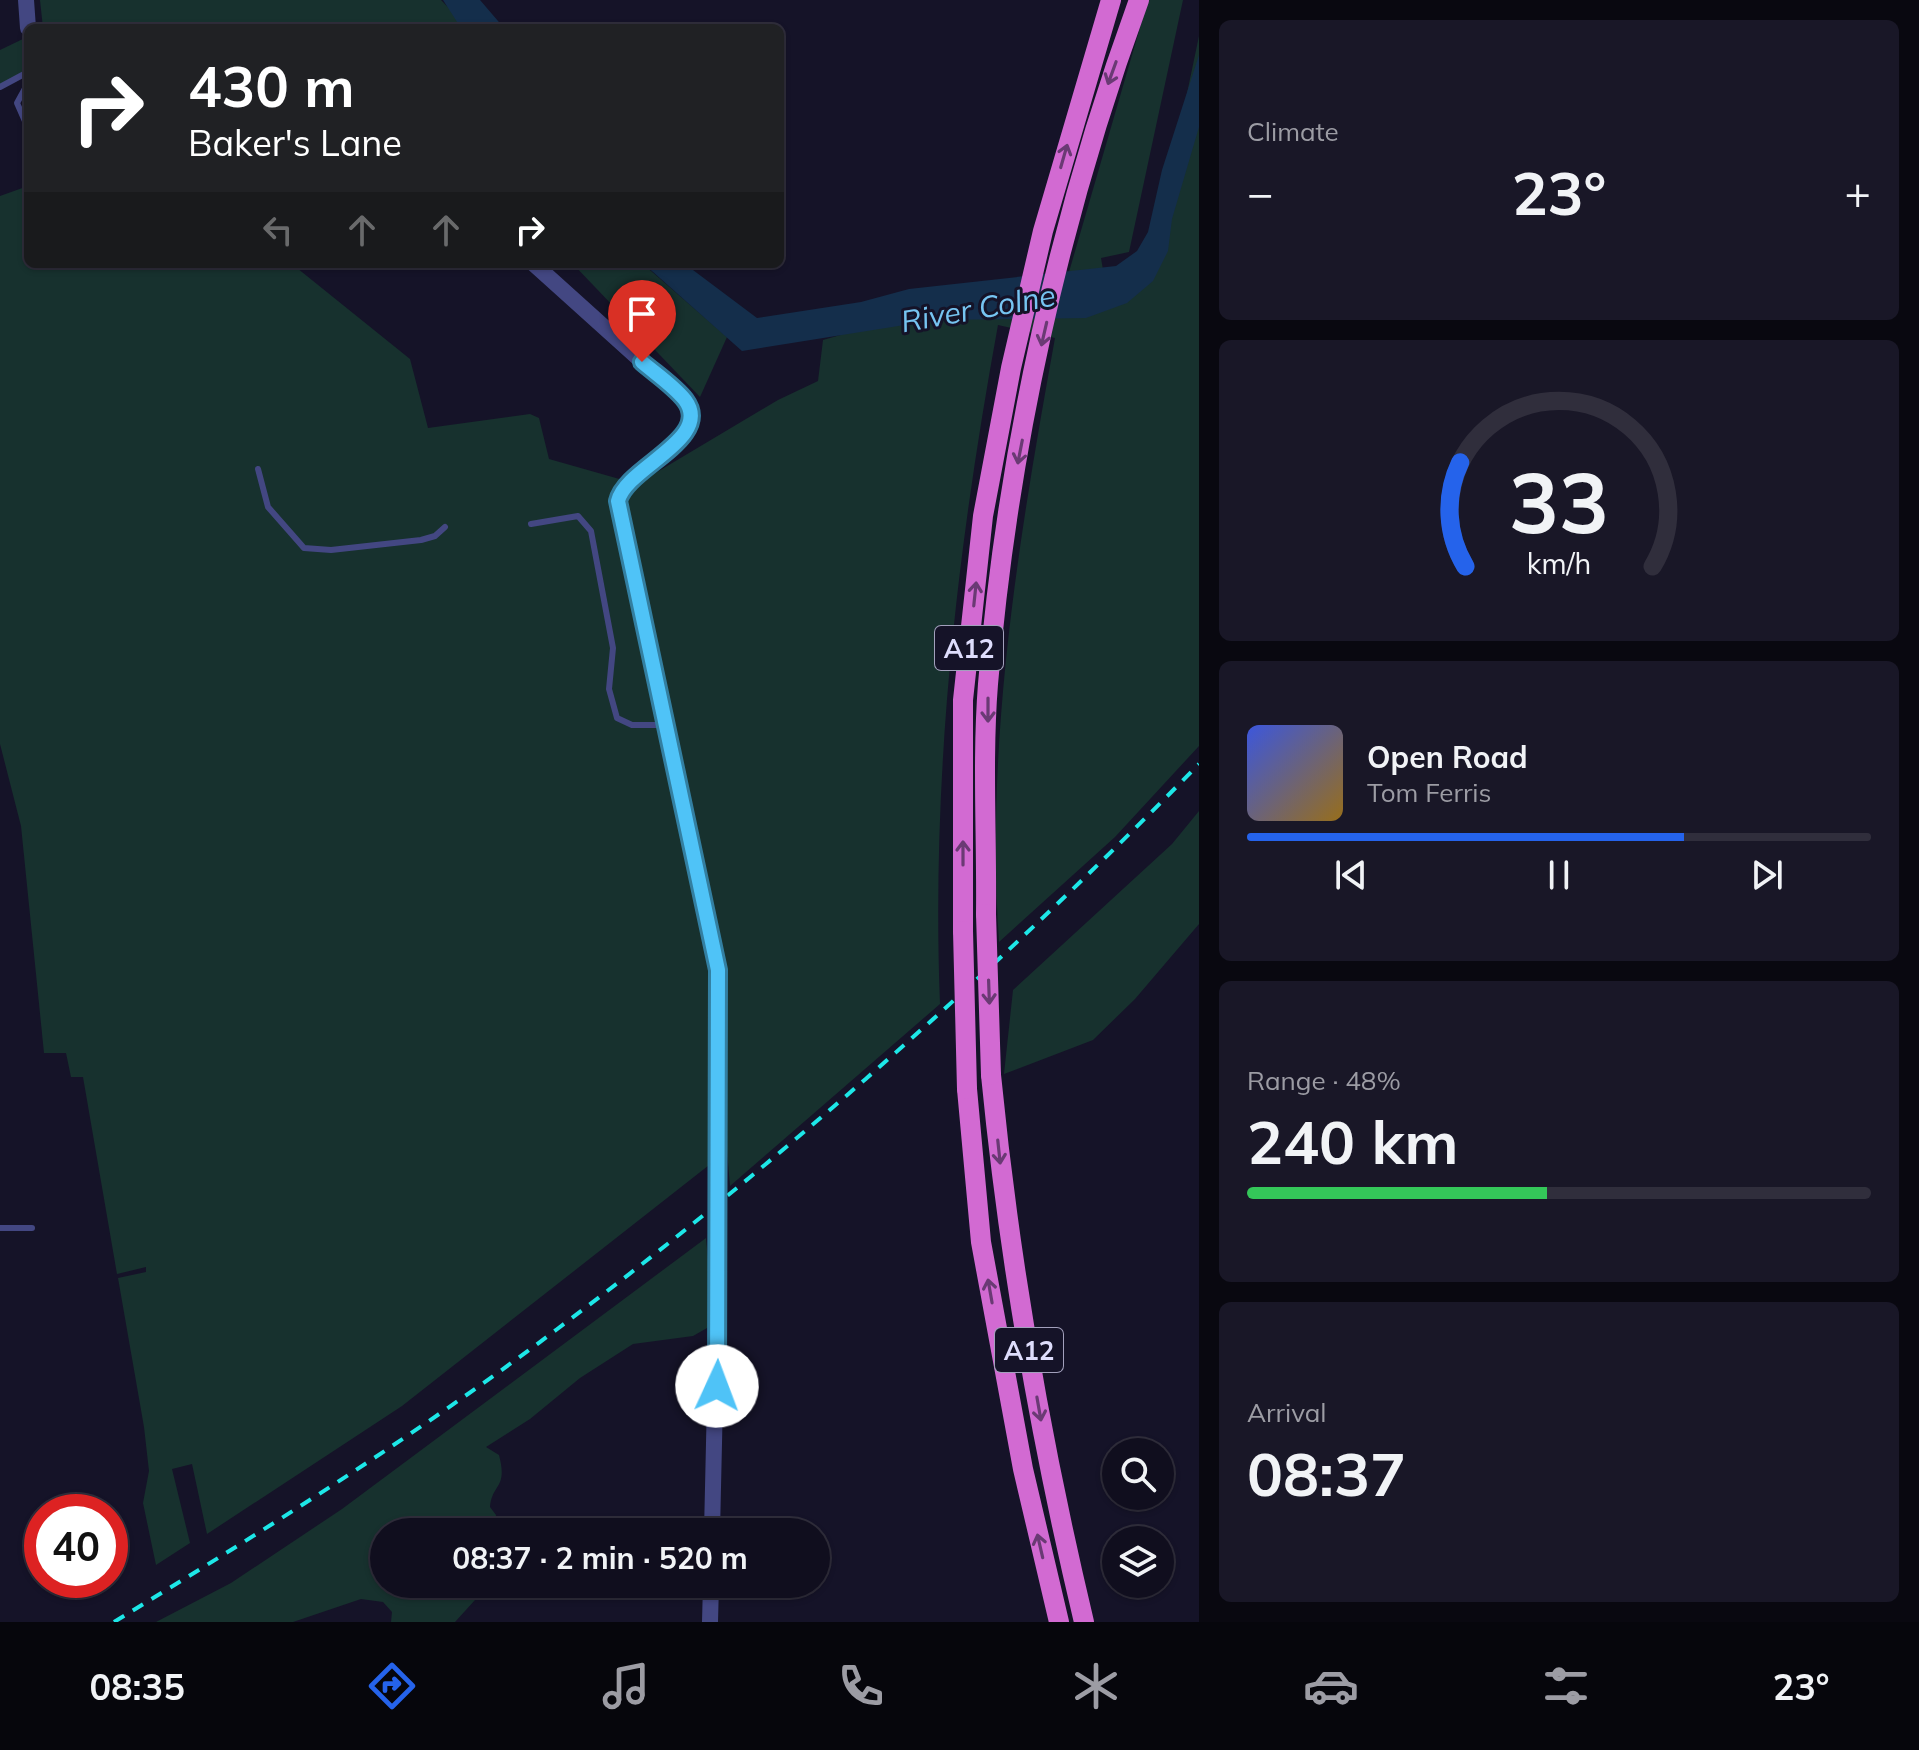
<!DOCTYPE html>
<html lang="en">
<head>
<meta charset="utf-8">
<style>
	:root { --surface:#100e1e; --page:#191727; --text:#f1f3f6; --muted:#9c9ca4; --line:#302e3c; --accent:#2563eb }
	body { margin:0; font-family:Mulish,sans-serif; background:var(--page); color:var(--text); height:100vh; display:flex; flex-direction:column; font-size:30px; white-space:nowrap }
	* { box-sizing:border-box; margin:0 }
	p { font-size:26px; color:var(--muted) }
	.icon { flex:none; width:44px; height:44px; fill:none; stroke:currentColor; stroke-width:2; stroke-linecap:round; stroke-linejoin:round }
	.map { position:relative; flex:1; overflow:hidden }
	.drawer { display:flex; flex-direction:column; gap:20px; padding:20px; background:#090810; width:720px }
	.drawer>* { flex:none }
	.hud { position:absolute; left:24px; top:24px; width:760px; height:244px; border-radius:12px; box-shadow:0 2px 6px #0004,0 0 0 2px var(--line); background:#202124; color:#fff; overflow:hidden }
	.tools { position:absolute; left:1102px; top:1438px; display:grid; gap:16px }
	.tools a { display:grid; place-items:center; width:72px; height:72px; border-radius:50%; background:var(--surface); box-shadow:0 2px 6px #0004,0 0 0 2px var(--line); font-size:40px }
	.speed { position:absolute; left:24px; top:1494px; display:flex; gap:16px; font-size:40px; font-weight:700; text-align:center }
	.speed>* { display:grid; place-content:center; width:104px; height:104px; border-radius:50%; background:var(--surface); box-shadow:0 2px 6px #0004,0 0 0 2px var(--line); line-height:1 }
	.speed .limit { border:12px solid #d22; background:#fff; color:#111 }
	.pin { position:absolute; display:grid; place-items:center; width:68px; height:68px; color:#fff; margin:-82px -34px; border-radius:50% 50% 50% 0; rotate:-45deg; box-shadow:0 0 8px #0007 }
	.pin .icon { rotate:45deg }
	.me { position:absolute; width:88px; margin:-44px; rotate:2deg; stroke-linejoin:round; filter:drop-shadow(0 0 6px #0008) }
	.turn { display:flex; align-items:center; gap:28px; height:168px; padding:0 32px; font-size:36px }
	.turn .icon { width:104px; height:104px; stroke-width:2.5 }
	.turn b { display:block; font-size:56px; line-height:68px }
	.lanes { display:flex; align-items:center; height:76px; padding:0 32px; background:#0003; justify-content:center; gap:40px; direction:ltr }
	.lanes .off { opacity:.35 }
	.big { font-size:60px; font-weight:700; line-height:1.1 }
	.drawer .widget { flex:1; display:flex; flex-direction:column; justify-content:center; gap:12px; min-width:0; padding:0 28px; border-radius:12px; background:var(--page) }
	.drawer .dial { align-items:center; gap:0 }
	.dial svg { height:208px; overflow:visible; fill:none; stroke:var(--line); stroke-width:7; stroke-linecap:round; text-anchor:middle }
	.dial text { fill:var(--text); stroke:none }
	.song { display:flex; align-items:center; gap:24px }
	.cover { width:96px; height:96px; border-radius:12px; background:linear-gradient(135deg,hsl(230 70% 55%),hsl(40 70% 35%)) }
	.played { height:8px; border-radius:4px; background:linear-gradient(90deg,var(--accent) 70%,var(--line) 70%) }
	.keys { display:flex; justify-content:space-around; direction:ltr }
	.heat { display:flex; justify-content:space-between; align-items:center; font-size:44px; direction:ltr }
	.charge { height:12px; border-radius:6px; background:linear-gradient(90deg,#34c759 48%,var(--line) 0) }
	.trip { position:absolute; left:370px; top:1518px; width:460px; height:80px; border-radius:40px; background:var(--surface); box-shadow:0 2px 6px #0004,0 0 0 2px var(--line); font-weight:700; line-height:80px; text-align:center }
	.dock { display:flex; height:128px; justify-content:space-around; align-items:center; background:#06060c; color:var(--muted) }
	.dock .icon { width:56px; height:56px }
	.dock .current { color:var(--accent) }
	.dock b { font-size:36px; color:var(--text) }
	main { display:flex; flex:1; min-height:0 }
	.map>svg:first-child { display:block }
	.green { fill:#17312e }
	.water { fill:#142e4b }
	.lines { fill:none; stroke-linecap:round; stroke-linejoin:round }
	.service { stroke:#434782; stroke-width:6 }
	.tertiary { stroke:#434782; stroke-width:16 }
	.trunk { stroke:#d26ad2; stroke-width:20 }
	.rail { stroke:#1de7e8; stroke-width:4; stroke-dasharray:12 10; stroke-linecap:butt }
	.tertiary-bridge { stroke:#434782; stroke-width:16 }
	.trunk-bridge { stroke:#d26ad2; stroke-width:20 }
	.oneway { stroke:#6a3a74 }
	.route-casing { stroke:#337fa1; stroke-width:20 }
	.route { stroke:#4fc3f7; stroke-width:14 }
	.labels { text-anchor:middle; dominant-baseline:central; stroke-width:6; stroke-linejoin:round; paint-order:stroke }
	.shield { fill:#151328; stroke:#a2a0bc; stroke-width:2 }
	.shield-label { font-size:26px; font-weight:bold; fill:#deddfc }
	.water-label { font-size:30px; font-style:italic; fill:#76c4f1; stroke:#151328 }
</style>
</head>
<body>
<main>
<div class="map">
<svg width="1199" height="1622" viewBox="0 0 1199 1622">
	<rect width="100%" height="100%" fill="#151328"/>
	<g class="green">
		<polygon points="40,0 441,0 468,28 255,28 238,23 210,28 43,28"/>
		<polygon points="1148,0 1183,0 1129,252 1101,258 1103,270 1069,272"/>
		<path d="M 1199,36 L 1199,746 L 1115,837 L 999,942 C 985,740 1019,537 1055,338 L 998,325 C 957,549 931,775 940,1004 L 730,1186 L 727,1151 L 402,1406 L 207,1534 L 192,1464 L 172,1469 L 190,1543 L 156,1565 L 143,1503 L 149,1471 L 144,1427 L 118,1278 L 146,1272 L 146,1267 L 117,1274 L 83,1077 L 71,1077 L 66,1053 L 44,1053 L 21,826 L 0,744 L 0,196 L 28,186 L 28,264 L 292,264 L 410,359 L 428,428 L 530,414 L 539,418 L 549,459 L 637,484 L 778,400 L 818,381 L 823,340 L 952,303 L 1147,284 Z"/>
		<polygon points="25,38 28,70 0,85 0,50"/>
		<polygon points="573,264 643,264 727,337 700,397"/>
		<polygon points="1199,811 1199,924 1135,999 1093,1040 1004,1074 1013,990 1172,844"/>
		<path d="M 706,1238 L 714,1324 L 693,1336 L 633,1344 L 580,1378 L 530,1419 L 486,1447 L 499,1455 C 508,1489 492,1483 490,1507 L 496,1515 L 495,1532 L 384,1532 L 384,1584 L 480,1584 L 475,1600 L 455,1622 L 391,1622 L 392,1612 L 383,1602 L 361,1599 L 293,1622 L 156,1622 L 231,1583 L 342,1509 Z"/>
	</g>
	<g class="water">
		<polygon points="443,0 480,0 504,28 461,28"/>
		<polygon points="1199,55 1199,127 1172,219 1168,251 1153,281 1127,303 1086,318 936,320 742,351 644,264 685,264 757,318 861,302 909,289 1116,266 1137,251 1148,232 1162,170"/>
	</g>
	<g class="lines">
		<g class="service">
			<polyline points="28,83 17,103 28,128"/>
			<polyline points="0,87 28,72"/>
			<polyline points="258,469 268,507 304,548 331,550 421,540 435,536 445,527"/>
			<polyline points="531,524 578,516 591,531 613,648 609,689 617,718 632,725 665,725"/>
			<polyline points="0,1228 32,1228"/>
		</g>
		<g class="tertiary">
			<polyline points="26,0 28,28"/>
			<path d="M 534,264 L 686,401 C 705,453 628,458 618,501 L 718,970 L 717,1195"/>
			<polyline points="712,1532 718,1266"/>
			<polyline points="710,1622 711,1584"/>
		</g>
		<g class="trunk">
			<path d="M 986,914 C 987,838 982,760 988,684 C 1007,453 1059,218 1139,0"/>
			<polyline points="963,931 963,700 983,516 1011,368 1043,231 1111,0"/>
			<path d="M 991,1075 C 1009,1259 1041,1442 1084,1622"/>
			<polyline points="967,1089 981,1242 1023,1469 1059,1622"/>
		</g>
		<path class="rail" d="M 114,1622 C 265,1530 415,1436 556,1330 C 784,1159 1000,967 1199,764"/>
		<polyline class="tertiary-bridge" points="717,1195 718,1266"/>
		<g class="trunk-bridge">
			<polyline points="986,914 991,1075"/>
			<polyline points="963,931 967,1089"/>
		</g>
	</g>
	<defs><path id="oneway-shaft" d="M-6 0H5M1.5-3L5.5 0L1.5 3" fill="none" stroke-width="1.6" stroke-linecap="round" stroke-linejoin="round" transform="scale(2)"/></defs>
	<g class="oneway">
		<use href="#oneway-shaft" transform="translate(1112 73) rotate(110)"/>
		<use href="#oneway-shaft" transform="translate(1064 156) rotate(-74)"/>
		<use href="#oneway-shaft" transform="translate(1044 334) rotate(103)"/>
		<use href="#oneway-shaft" transform="translate(1020 452) rotate(101)"/>
		<use href="#oneway-shaft" transform="translate(975 594) rotate(-84)"/>
		<use href="#oneway-shaft" transform="translate(988 710) rotate(90)"/>
		<use href="#oneway-shaft" transform="translate(963 853) rotate(-90)"/>
		<use href="#oneway-shaft" transform="translate(989 992) rotate(88)"/>
		<use href="#oneway-shaft" transform="translate(999 1152) rotate(84)"/>
		<use href="#oneway-shaft" transform="translate(990 1291) rotate(-100)"/>
		<use href="#oneway-shaft" transform="translate(1039 1409) rotate(80)"/>
		<use href="#oneway-shaft" transform="translate(1040 1546) rotate(-103)"/>
	</g>
	<g class="lines">
		<defs>
			<path id="route" d="M 642,362 C 656,374 674,386 685,400 C 714,439 626,467 618,501 L 718,970 L 717,1386"/>
		</defs>
		<use href="#route" class="route-casing"/>
		<use href="#route" class="route"/>
	</g>
	<g class="labels">
		<g class="shield">
			<rect x="935" y="626" width="68" height="44" rx="6"/>
			<rect x="995" y="1328" width="68" height="44" rx="6"/>
		</g>
		<g class="shield-label">
			<text x="969" y="648">A12</text>
			<text x="1029" y="1350">A12</text>
		</g>
		<g class="water-label">
			<text transform="translate(978 308) rotate(-10)">River Colne</text>
		</g>
	</g>
</svg>
<div class="tools">
<a><svg class="icon" aria-label="search" viewBox="0 0 24 24"><circle cx="10" cy="10" r="6"/><path d="M15 15l6 6"/></svg></a>
<a><svg class="icon" aria-label="layers" viewBox="0 0 24 24"><path d="M12 4l9 5-9 5-9-5zM3 14l9 5 9-5"/></svg></a>
</div>
<div class="speed"><div class="limit">40</div></div>
<div class="pin" style="left:642px;top:362px;background:#d93025"><svg class="icon" aria-label="arrive" viewBox="0 0 24 24"><path d="M6 21V4h12l-3 4 3 4H6"/></svg></div>
<svg class="me" style="left:717px;top:1386px" viewBox="-20 -20 40 40"><circle r="19" fill="#fff"/><path d="M0-13L10 11 0 6-10 11z" fill="#4fc3f7"/></svg>
<div class="trip">08:37 · 2 min · 520 m</div>
<div class="hud">
<div class="turn"><svg class="icon" aria-label="right" viewBox="0 0 24 24"><path d="M7 20v-9h11M14 6l5 5-5 5"/></svg><div><b>430 m</b>Baker's Lane</div></div>
<div class="lanes"><svg class="icon off" aria-label="left" viewBox="0 0 24 24"><path d="M17 20v-9H6M10 6l-5 5 5 5"/></svg><svg class="icon off" aria-label="ahead" viewBox="0 0 24 24"><path d="M12 20V5M6 11l6-6 6 6"/></svg><svg class="icon off" aria-label="ahead" viewBox="0 0 24 24"><path d="M12 20V5M6 11l6-6 6 6"/></svg><svg class="icon" aria-label="right" viewBox="0 0 24 24"><path d="M7 20v-9h11M14 6l5 5-5 5"/></svg></div>
</div>
</div>
<section class="drawer">
<div class="widget"><p>Climate</p>
<div class="heat"><a>−</a><b class="big">23°</b><a>+</a></div>
</div>
<div class="widget dial"><svg viewBox="0 0 100 80">
<path d="M14 69A42 42 0 1 1 86 69"/>
<path d="M14 69A42 42 0 0 1 12 29" stroke="#2563eb"/>
<text x="50" y="56" font-size="32" font-weight="700">33</text>
<text x="50" y="72" font-size="11">km/h</text>
</svg></div>
<div class="widget">
<div class="song"><i class="cover"></i><div><b>Open Road</b><p>Tom Ferris</p></div></div>
<div class="played"></div>
<div class="keys"><svg class="icon" aria-label="previous" viewBox="0 0 24 24"><path d="M18 5L8 12l10 7zM5 5v14"/></svg><svg class="icon" aria-label="pause" viewBox="0 0 24 24"><path d="M8 5v14M16 5v14"/></svg><svg class="icon" aria-label="next" viewBox="0 0 24 24"><path d="M6 5l10 7-10 7zM19 5v14"/></svg></div>
</div>
<div class="widget"><p>Range · 48%</p><b class="big">240 km</b><div class="charge"></div></div>
<div class="widget"><p>Arrival</p><b class="big">08:37</b></div>
</section>
</main>
<nav class="dock">
<b>08:35</b>
<svg class="icon current" aria-label="directions" viewBox="0 0 24 24"><path d="M12 3l9 9-9 9-9-9zM9 14v-3h6M13 9l2 2-2 2"/></svg>
<svg class="icon" aria-label="music" viewBox="0 0 24 24"><path d="M9 18V5l10-2v13"/><circle cx="6" cy="18" r="3"/><circle cx="16" cy="16" r="3"/></svg>
<svg class="icon" aria-label="phone" viewBox="0 0 24 24"><path d="M5 4h4l2 5-3 2q2 4 5 5l2-3 5 2v4C11 20 4 13 5 4z"/></svg>
<svg class="icon" aria-label="climate" viewBox="0 0 24 24"><path d="M12 3v18M4 7l16 10M4 17L20 7"/></svg>
<svg class="icon" aria-label="car" viewBox="0 0 24 24"><path d="M5 17H2v-5l4-1 3-4h7l3 4 3 1v5h-3M9 17h6M6 11h13"/><circle cx="7" cy="17" r="2"/><circle cx="17" cy="17" r="2"/></svg>
<svg class="icon" aria-label="filters" viewBox="0 0 24 24"><path d="M4 7h16M4 17h16"/><circle cx="9" cy="7" r="2"/><circle cx="15" cy="17" r="2"/></svg>
<b>23°</b>
</nav>
</body>
</html>
